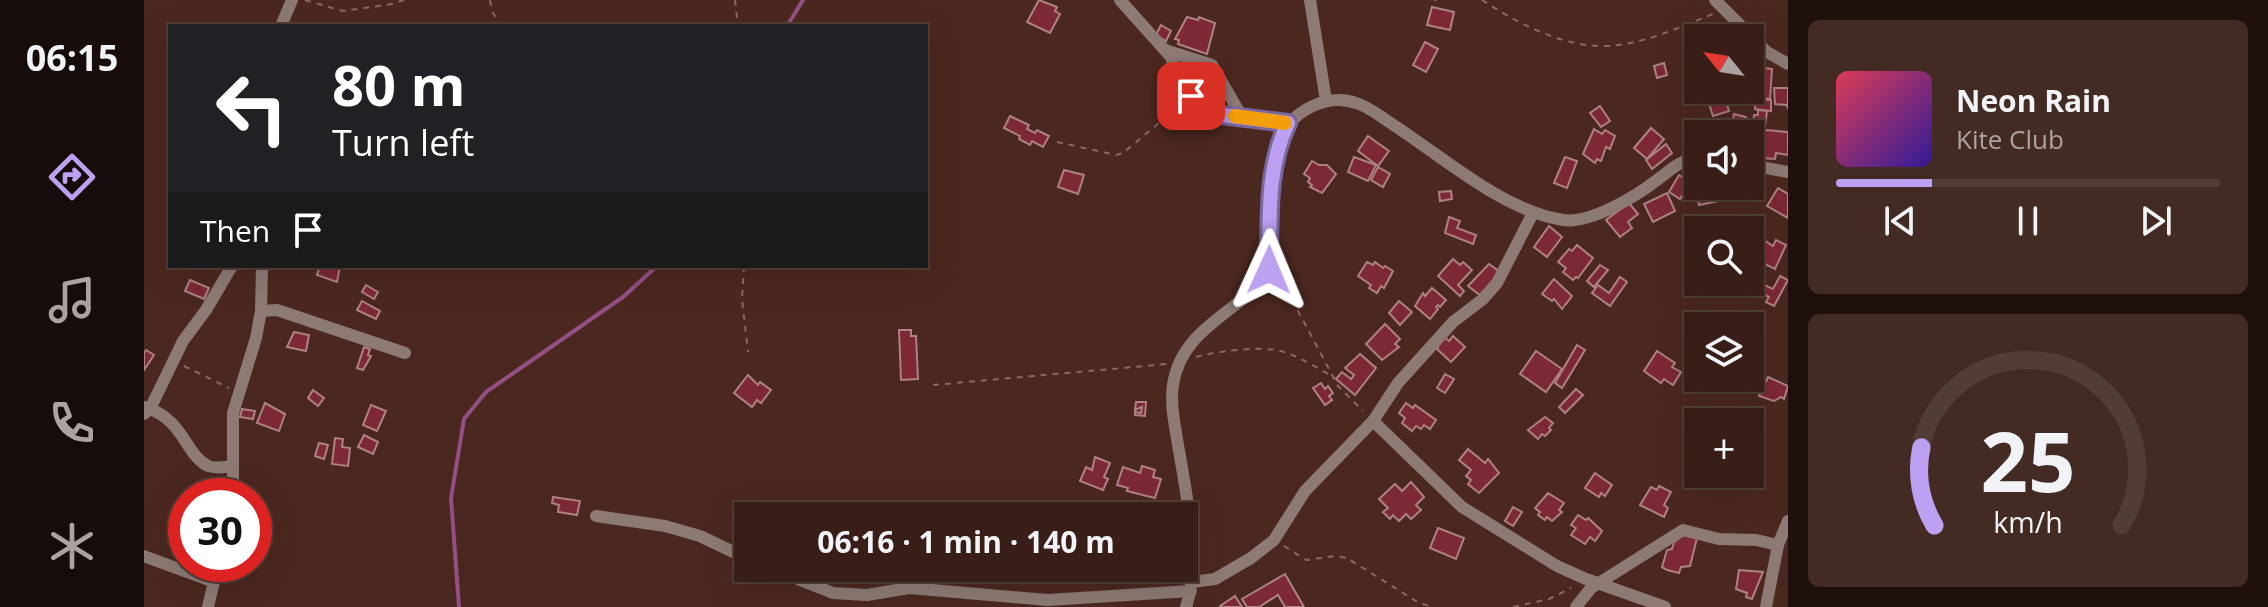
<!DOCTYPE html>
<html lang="en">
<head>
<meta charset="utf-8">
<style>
	:root { --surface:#381e17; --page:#432b24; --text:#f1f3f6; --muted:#aba2a1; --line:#523c36; --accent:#bca0f2 }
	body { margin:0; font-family:"Open Sans",sans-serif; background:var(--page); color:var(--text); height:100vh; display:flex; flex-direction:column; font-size:30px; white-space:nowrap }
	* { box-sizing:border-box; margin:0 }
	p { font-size:26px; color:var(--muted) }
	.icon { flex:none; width:44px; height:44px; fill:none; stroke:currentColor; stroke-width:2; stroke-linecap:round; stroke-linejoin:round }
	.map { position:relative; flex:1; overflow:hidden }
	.panel { display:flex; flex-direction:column; gap:20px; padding:20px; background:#1f100d; width:480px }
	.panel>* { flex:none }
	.banner { position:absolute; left:24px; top:24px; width:760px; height:244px; border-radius:0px; box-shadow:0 8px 32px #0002,0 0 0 2px var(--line); background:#202124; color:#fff; overflow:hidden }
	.needle { width:52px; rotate:300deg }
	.buttons { position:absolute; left:1540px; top:24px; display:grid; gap:16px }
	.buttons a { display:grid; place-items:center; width:80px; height:80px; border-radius:0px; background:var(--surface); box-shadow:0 8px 32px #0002,0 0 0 2px var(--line); font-size:40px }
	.speed { position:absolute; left:24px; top:478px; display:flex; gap:16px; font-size:40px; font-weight:700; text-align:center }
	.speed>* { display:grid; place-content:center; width:104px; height:104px; border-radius:50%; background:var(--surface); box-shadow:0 8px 32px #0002,0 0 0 2px var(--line); line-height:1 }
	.speed .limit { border:12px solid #d22; background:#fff; color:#111 }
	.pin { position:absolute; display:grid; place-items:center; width:68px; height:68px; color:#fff; margin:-34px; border-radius:16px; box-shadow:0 4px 12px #0006 }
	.me { position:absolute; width:88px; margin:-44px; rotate:1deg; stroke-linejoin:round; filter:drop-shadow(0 0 6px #0008) }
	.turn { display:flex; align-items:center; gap:28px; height:168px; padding:0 32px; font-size:36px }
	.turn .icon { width:104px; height:104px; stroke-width:2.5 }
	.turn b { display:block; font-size:56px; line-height:68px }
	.then { display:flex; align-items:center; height:76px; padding:0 32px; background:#0003; gap:16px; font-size:30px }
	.panel .widget { flex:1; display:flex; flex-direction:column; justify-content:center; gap:12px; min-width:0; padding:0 28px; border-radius:12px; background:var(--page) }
	.panel .dial { align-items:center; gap:0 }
	.dial svg { height:208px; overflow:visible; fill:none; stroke:var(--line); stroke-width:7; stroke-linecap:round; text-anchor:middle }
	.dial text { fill:var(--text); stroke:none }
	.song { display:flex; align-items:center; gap:24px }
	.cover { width:96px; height:96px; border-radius:12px; background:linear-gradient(135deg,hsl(350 70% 55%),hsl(250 70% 35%)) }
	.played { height:8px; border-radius:4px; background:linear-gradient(90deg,var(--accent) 25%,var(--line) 25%) }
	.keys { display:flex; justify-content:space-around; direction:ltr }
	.trip { position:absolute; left:590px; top:502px; width:464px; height:80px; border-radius:0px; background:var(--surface); box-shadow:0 8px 32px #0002,0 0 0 2px var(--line); font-weight:700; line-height:80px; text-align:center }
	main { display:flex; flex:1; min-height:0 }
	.menu { display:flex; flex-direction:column; width:144px; justify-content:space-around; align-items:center; background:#160c09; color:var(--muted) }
	.menu .icon { width:56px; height:56px }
	.menu .on { color:var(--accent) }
	.menu b { font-size:36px; color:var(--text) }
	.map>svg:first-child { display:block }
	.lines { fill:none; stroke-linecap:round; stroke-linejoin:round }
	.stream { stroke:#945085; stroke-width:4 }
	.building { fill:#7c2935; stroke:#ae8183; stroke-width:2 }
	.path { stroke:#886962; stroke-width:2; stroke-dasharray:6 6; stroke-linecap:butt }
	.minor { stroke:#8d7a75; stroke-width:12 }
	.route-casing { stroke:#7a689d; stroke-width:20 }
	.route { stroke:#bca0f2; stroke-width:14 }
	.slow { stroke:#f59e0b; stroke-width:14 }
</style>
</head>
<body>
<main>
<nav class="menu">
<b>06:15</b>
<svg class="icon on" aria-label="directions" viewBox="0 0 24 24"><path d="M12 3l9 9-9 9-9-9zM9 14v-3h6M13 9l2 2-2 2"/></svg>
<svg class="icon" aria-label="music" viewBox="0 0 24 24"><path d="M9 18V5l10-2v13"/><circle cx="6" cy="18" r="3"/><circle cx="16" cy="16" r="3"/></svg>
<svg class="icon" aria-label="phone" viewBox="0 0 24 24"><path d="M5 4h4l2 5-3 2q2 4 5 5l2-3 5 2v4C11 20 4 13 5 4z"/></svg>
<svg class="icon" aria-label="climate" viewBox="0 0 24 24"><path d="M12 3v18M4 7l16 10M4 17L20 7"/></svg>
</nav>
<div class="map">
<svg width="1644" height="607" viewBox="0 0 1644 607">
	<rect width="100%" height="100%" fill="#4b281f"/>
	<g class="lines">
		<g class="stream">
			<polyline points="643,26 659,0"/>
			<polyline points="315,607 307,498 320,419 342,392 479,297 513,266"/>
		</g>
	</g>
	<g class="building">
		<polygon points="895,0 913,7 911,11 916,14 906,33 883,22"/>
		<polygon points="1288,7 1310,12 1306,30 1283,25"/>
		<polygon points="1043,17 1054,20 1055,17 1071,23 1063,54 1034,44 1035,40 1031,39"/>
		<polygon points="1017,25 1027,31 1022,41 1012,35"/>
		<polygon points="1281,42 1294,49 1282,72 1269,65"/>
		<polygon points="1520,63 1523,75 1513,78 1510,66"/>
		<polygon points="1620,68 1628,69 1626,99 1618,98"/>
		<polygon points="1609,77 1611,96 1603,97 1602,90 1606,90 1606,78"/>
		<polygon points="1630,88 1644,88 1644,109 1643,105 1631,104"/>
		<polygon points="1553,90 1598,90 1600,95 1582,101 1585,111 1569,116 1564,101 1558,103"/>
		<polygon points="1611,99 1627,100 1627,111 1611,109"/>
		<polygon points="1456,106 1466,121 1457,127 1446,113"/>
		<polygon points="1614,110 1623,111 1621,127 1609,126 1610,115 1614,115"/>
		<polygon points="1590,114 1602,117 1599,131 1587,128"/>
		<polygon points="866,116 885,125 883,129 891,133 893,130 905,136 899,147 888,141 886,145 875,139 876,136 860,128"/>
		<polygon points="1507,128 1520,139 1503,159 1490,148"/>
		<polygon points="1450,129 1458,134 1461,130 1471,136 1466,149 1462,147 1457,161 1453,159 1451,163 1439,154"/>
		<polygon points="1621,130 1644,132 1644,155 1632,153 1631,159 1618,158"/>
		<polygon points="1224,136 1245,151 1234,166 1214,151"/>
		<polygon points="1522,144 1528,153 1508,169 1502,160"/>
		<polygon points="1210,157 1232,165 1224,181 1204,172"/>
		<polygon points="1421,157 1433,161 1423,188 1410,183"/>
		<polygon points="1168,161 1175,165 1183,165 1192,174 1178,193 1166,187 1168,185 1164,182 1166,178 1160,174"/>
		<polygon points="1234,167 1246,174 1239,187 1227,180"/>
		<polygon points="920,170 940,175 934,194 914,187"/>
		<polygon points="1535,175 1547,182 1536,199 1525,192"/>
		<polygon points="1559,186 1577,186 1580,200 1555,205 1552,191 1559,189"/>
		<polygon points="1634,188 1644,194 1644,218 1623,206"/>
		<polygon points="1307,191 1308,199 1296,201 1295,192"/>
		<polygon points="1523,193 1531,211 1509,222 1500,204"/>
		<polygon points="1485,203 1494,214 1484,222 1488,228 1476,237 1462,220"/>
		<polygon points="1551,215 1573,220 1570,230 1554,230 1554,233 1543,230"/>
		<polygon points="1305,217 1316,221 1313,228 1332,235 1329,244 1301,233"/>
		<polygon points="1405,226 1418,237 1403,257 1390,247"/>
		<polygon points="1611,234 1629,246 1632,240 1642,245 1631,269 1606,257 1606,244"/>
		<polygon points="1433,245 1449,258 1434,278 1432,277 1429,280 1419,272 1422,268 1414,262 1425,249 1428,251"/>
		<polygon points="1309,259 1316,265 1319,262 1328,270 1314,285 1320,291 1316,296 1294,276"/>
		<polygon points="1223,262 1229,265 1231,262 1239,268 1241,266 1249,271 1240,288 1237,286 1233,293 1225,288 1227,285 1214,276"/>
		<polygon points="1345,264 1356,272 1337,296 1324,286"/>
		<polygon points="1456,265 1464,270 1450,287 1443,281"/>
		<polygon points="176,266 196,266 193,282 173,275"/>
		<polygon points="1636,276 1644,280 1630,306 1622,302 1625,297 1611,290 1616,283 1629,289"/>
		<polygon points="1476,277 1483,282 1466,306 1448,293 1454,285 1465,293"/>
		<polygon points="1410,279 1428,296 1418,309 1410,299 1408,301 1398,294"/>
		<polygon points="46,280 65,288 60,299 41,291"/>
		<polygon points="222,285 234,292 230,299 218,292"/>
		<polygon points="1288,288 1302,300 1296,307 1294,305 1292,307 1294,309 1286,319 1271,306 1279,293 1281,296"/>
		<polygon points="218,301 236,311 232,319 213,310"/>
		<polygon points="1255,301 1268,312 1256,325 1245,313"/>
		<polygon points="1241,324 1256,339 1251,344 1255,347 1238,360 1222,344"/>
		<polygon points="755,330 767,330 767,336 772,336 774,379 757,380"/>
		<polygon points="150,332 165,335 162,351 143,347"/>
		<polygon points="1299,336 1305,341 1309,336 1321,347 1307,362 1293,349 1294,348 1291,345"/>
		<polygon points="1433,345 1441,350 1418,388 1411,383"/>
		<polygon points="220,347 226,349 224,355 227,356 219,370 213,368"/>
		<polygon points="2,350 10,355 0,370 0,353"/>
		<polygon points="1392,351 1418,369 1402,392 1376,374"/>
		<polygon points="1513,351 1531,363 1528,367 1537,372 1529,385 1520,379 1517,383 1500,371"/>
		<polygon points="1216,354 1232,368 1211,395 1192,379 1198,372 1207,379 1210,375 1201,368"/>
		<polygon points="1301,374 1310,379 1301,393 1293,388"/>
		<polygon points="604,375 614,385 616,382 627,390 617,403 613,400 608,407 590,393"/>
		<polygon points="1624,377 1644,386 1640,399 1637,397 1630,401 1615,396"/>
		<polygon points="1177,383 1181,389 1184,386 1189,393 1185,396 1188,400 1181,405 1169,388"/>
		<polygon points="1432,389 1439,395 1421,413 1415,407"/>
		<polygon points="169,390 180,398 174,406 164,398"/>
		<polygon points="992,402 1002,402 1001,416 991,415 991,412 997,413 998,407 991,410"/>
		<polygon points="121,403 141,414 135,431 113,423"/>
		<polygon points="1262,403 1269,408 1271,405 1292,420 1286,429 1280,425 1277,429 1272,426 1268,431 1258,423 1261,418 1255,413"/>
		<polygon points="227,405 242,411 233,431 219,425"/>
		<polygon points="98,409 111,411 109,419 96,417"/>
		<polygon points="1401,417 1409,423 1405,428 1407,430 1401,436 1398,434 1394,439 1384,430"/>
		<polygon points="220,435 234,442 229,454 214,447"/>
		<polygon points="191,438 199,439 198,447 206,448 204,466 188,464"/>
		<polygon points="175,443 184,445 180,459 171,456"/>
		<polygon points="1324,449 1341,463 1344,459 1355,473 1335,493 1324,484 1327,480 1322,476 1327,470 1315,460"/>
		<polygon points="951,457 966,463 960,477 964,479 959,490 936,481 942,467 948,470"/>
		<polygon points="998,466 1011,470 1009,477 1017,479 1011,498 983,491 984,488 973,485 979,467 996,473"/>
		<polygon points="1451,473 1468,485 1461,496 1457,493 1455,497 1441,488"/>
		<polygon points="1267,482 1280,497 1272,505 1277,510 1267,519 1262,514 1255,521 1249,515 1246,519 1239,512 1244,508 1235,499 1251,484 1258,491"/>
		<polygon points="1515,486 1527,492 1520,505 1524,508 1520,517 1496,505 1507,487 1513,490"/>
		<polygon points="1404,493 1420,503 1415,510 1418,512 1408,521 1403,517 1401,520 1394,515 1396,512 1391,508"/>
		<polygon points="409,497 436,501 433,515 414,512 415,505 408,503"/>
		<polygon points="1369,507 1378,512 1369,526 1361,521"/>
		<polygon points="1434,515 1442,520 1444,518 1458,531 1451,541 1446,537 1441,544 1427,535 1432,528 1427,525"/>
		<polygon points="1294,528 1320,538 1312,559 1286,548"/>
		<polygon points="1539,535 1553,538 1546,566 1537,567 1535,573 1523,570 1518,567 1523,550 1528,549 1530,542"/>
		<polygon points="1595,570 1619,572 1608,599 1602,597 1603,593 1592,589"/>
		<polygon points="1141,574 1160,607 1141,607 1134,595 1115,607 1103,607 1098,599"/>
		<polygon points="1091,596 1098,607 1076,607 1076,606"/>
	</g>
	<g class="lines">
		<g class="path">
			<polyline points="161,0 199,11 248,4 260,0"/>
			<polyline points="346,0 348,11 357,26"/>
			<polyline points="591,0 594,26"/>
			<path d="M 1338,0 C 1373,23 1420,48 1464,46 C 1500,44 1536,27 1569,14"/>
			<polyline points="1291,1 1292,0"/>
			<polyline points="913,142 972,155 979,153 1040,102"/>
			<polyline points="600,266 598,299 604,352"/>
			<polyline points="1133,281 1153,309 1194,386 1219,411"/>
			<path d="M 1052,357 C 1073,351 1120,345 1140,352 C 1158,358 1175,369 1191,378"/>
			<polyline points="40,366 85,388"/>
			<polyline points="789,385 1023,364"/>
			<polyline points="1140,546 1162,560 1191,556 1203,558 1275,603 1289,607"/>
			<polyline points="1369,607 1405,599 1427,588"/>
		</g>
		<g class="minor">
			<polyline points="976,0 1027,57 1037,83 1059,105 1078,115 1144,123"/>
			<polyline points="1166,0 1182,101"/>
			<polyline points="1571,0 1623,52 1644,64"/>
			<polyline points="137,26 148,0"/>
			<polyline points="1021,50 1068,65 1098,117"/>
			<polyline points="1606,165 1644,172"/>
			<polyline points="117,311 133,310 261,353"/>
			<path d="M 0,407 C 40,418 41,455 64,466 C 72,469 81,467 89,466"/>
			<polyline points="0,414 6,409 39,341 62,310 88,266"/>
			<polyline points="1229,421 1318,507 1413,566 1442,579 1521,607"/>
			<polyline points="89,496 89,413 112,338 117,311 118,266"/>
			<polyline points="452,516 521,526 556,536 604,559"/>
			<polyline points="0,556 70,582"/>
			<polyline points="626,568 689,593 723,595 765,588 904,600 1047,591"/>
			<polyline points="1048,582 1071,579 1107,558 1130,540 1161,491 1229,421 1254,383 1309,322 1339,299 1353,283 1389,213"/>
			<polyline points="64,607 74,564"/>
			<path d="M 1042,607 C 1057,563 1042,491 1034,445 C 1031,426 1026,404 1029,385 C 1035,343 1068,323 1099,299 C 1109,291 1119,284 1124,273 C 1128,265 1126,252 1126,243 C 1127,210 1124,172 1136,141 C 1147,110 1184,92 1215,104 C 1228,109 1240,119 1251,126 C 1300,158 1360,211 1419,220 C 1446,224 1491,197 1513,180 C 1527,170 1535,160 1554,158"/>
			<polyline points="1432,607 1447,588 1539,530 1575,539 1612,540 1634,545"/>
			<polyline points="1622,607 1634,545 1644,521"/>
		</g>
	</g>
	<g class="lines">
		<defs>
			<path id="route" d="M 1047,96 L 1078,115 L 1144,123 C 1122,168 1126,221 1125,270"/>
		</defs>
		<use href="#route" class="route-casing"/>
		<use href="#route" class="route"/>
		<polyline class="slow" points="1091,116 1141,123"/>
	</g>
</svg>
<div class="buttons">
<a><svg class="needle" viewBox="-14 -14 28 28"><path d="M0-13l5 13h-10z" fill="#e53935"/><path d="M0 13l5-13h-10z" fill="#aba2a1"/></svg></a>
<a><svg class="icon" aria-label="sound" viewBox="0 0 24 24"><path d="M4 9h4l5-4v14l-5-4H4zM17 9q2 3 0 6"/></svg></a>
<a><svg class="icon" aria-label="search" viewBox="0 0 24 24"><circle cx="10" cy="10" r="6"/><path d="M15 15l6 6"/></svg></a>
<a><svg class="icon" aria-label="layers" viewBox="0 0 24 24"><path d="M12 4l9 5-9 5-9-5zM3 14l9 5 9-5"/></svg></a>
<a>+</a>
</div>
<div class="speed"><div class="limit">30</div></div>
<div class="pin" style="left:1047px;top:96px;background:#d93025"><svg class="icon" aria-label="arrive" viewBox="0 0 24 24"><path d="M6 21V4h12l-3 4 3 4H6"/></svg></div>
<svg class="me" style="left:1125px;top:270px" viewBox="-20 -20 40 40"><path d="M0-17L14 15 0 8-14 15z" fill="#bca0f2" stroke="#fff" stroke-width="4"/></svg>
<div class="trip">06:16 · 1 min · 140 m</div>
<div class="banner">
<div class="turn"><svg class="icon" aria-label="left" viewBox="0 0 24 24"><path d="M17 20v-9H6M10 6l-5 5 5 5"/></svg><div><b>80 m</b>Turn left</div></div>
<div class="then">Then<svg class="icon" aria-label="arrive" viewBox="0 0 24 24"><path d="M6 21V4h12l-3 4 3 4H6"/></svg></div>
</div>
</div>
<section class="panel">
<div class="widget">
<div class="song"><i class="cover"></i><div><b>Neon Rain</b><p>Kite Club</p></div></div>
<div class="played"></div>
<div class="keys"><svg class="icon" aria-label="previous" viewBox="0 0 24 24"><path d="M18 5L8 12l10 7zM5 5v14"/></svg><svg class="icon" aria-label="pause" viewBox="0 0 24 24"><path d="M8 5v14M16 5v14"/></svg><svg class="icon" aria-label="next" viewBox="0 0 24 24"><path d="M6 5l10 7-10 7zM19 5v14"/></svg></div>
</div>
<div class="widget dial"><svg viewBox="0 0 100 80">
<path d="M14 69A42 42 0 1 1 86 69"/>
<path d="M14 69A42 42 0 0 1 9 39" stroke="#bca0f2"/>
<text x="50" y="56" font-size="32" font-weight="700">25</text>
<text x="50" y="72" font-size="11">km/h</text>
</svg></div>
</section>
</main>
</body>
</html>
